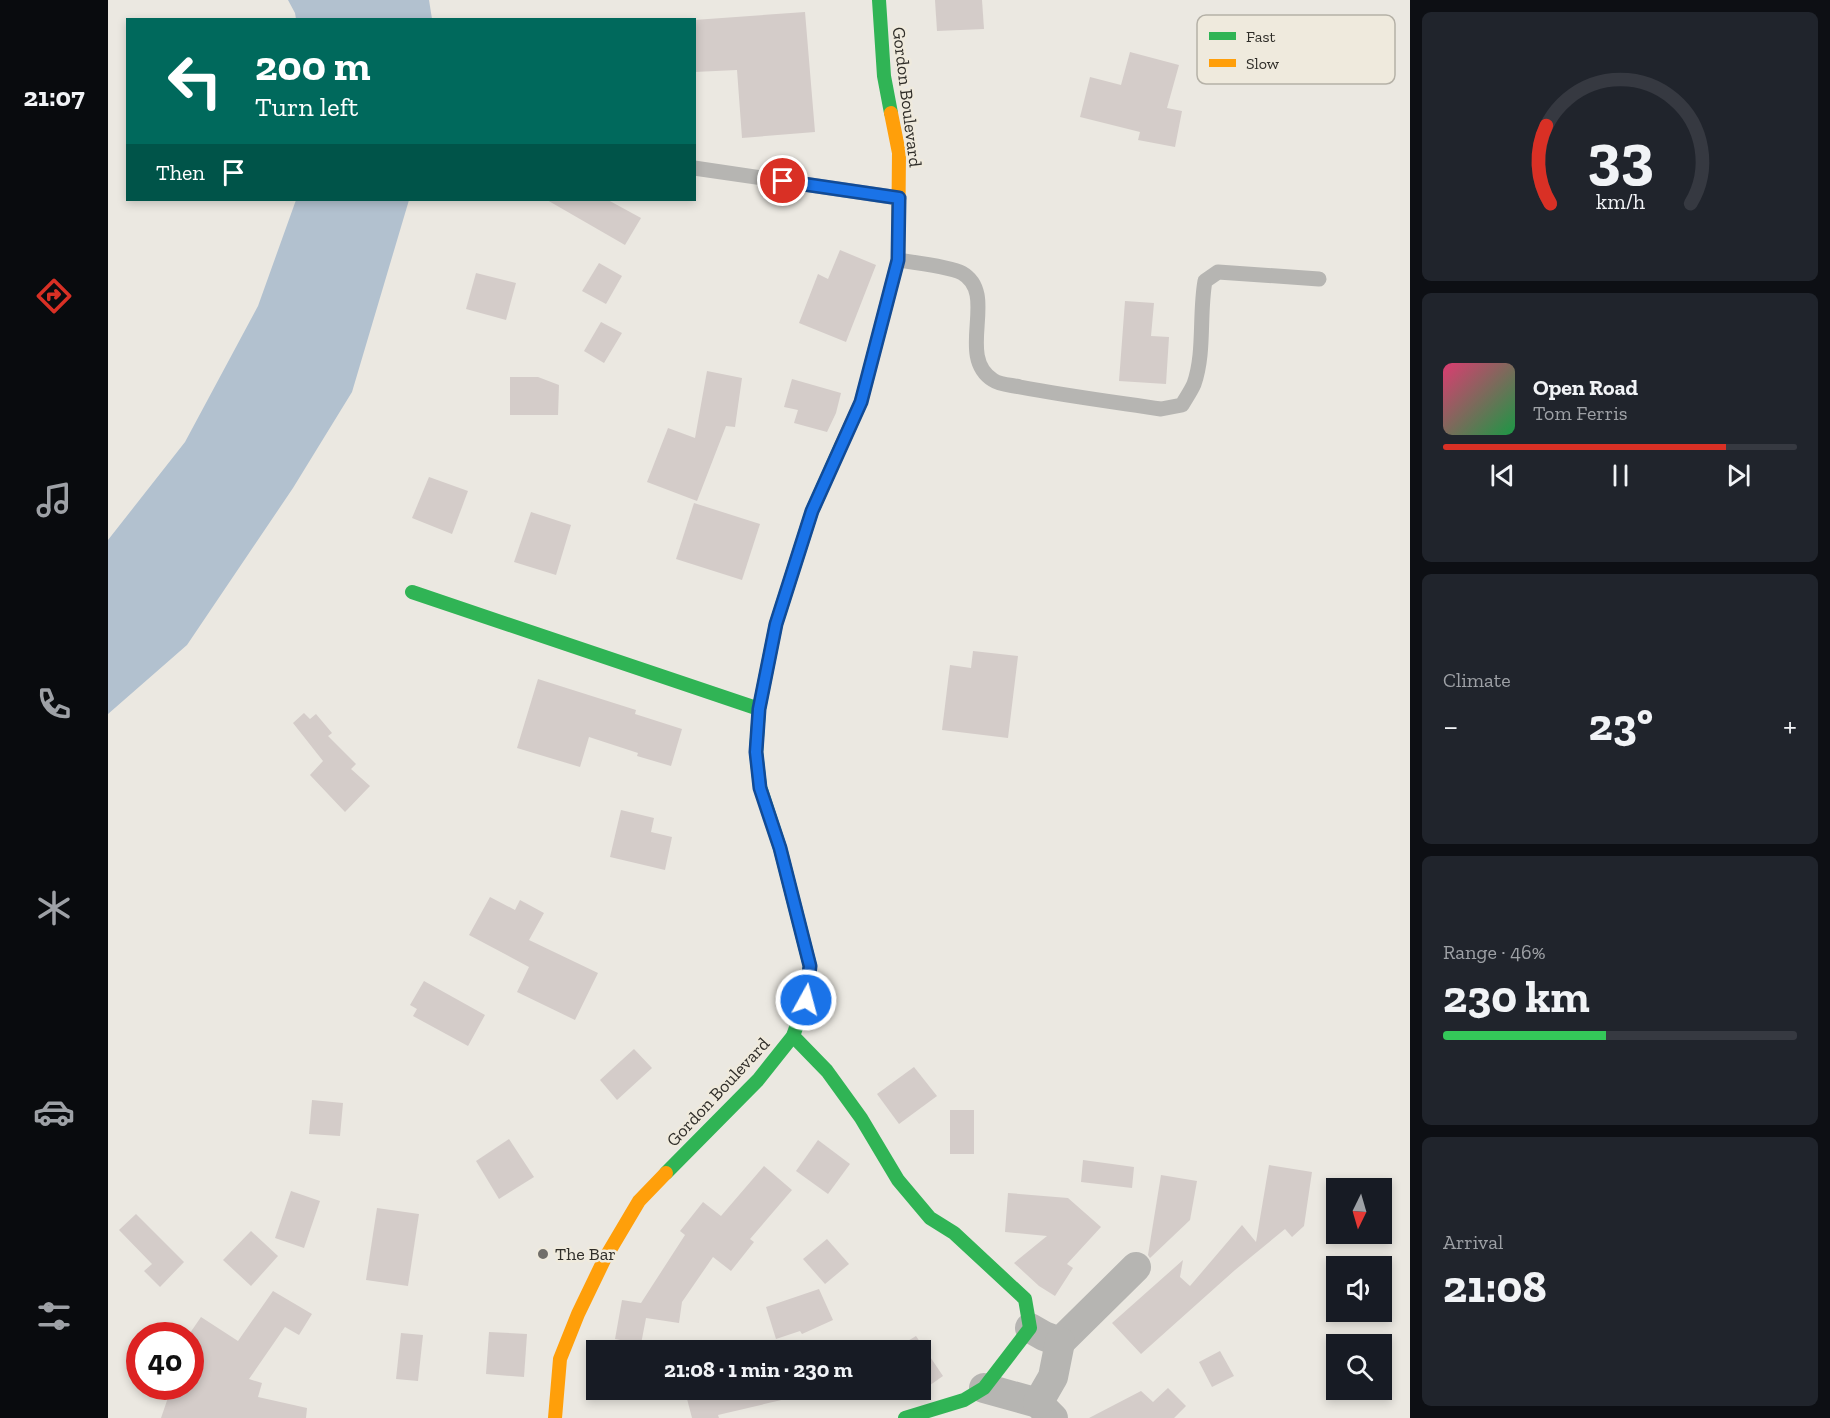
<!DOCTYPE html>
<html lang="en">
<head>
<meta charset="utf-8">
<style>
	:root { --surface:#171b24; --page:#20242c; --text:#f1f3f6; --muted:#9ea1a6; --line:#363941; --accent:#d93025 }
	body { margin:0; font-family:"Zilla Slab",serif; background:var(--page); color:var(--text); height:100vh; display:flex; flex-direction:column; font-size:22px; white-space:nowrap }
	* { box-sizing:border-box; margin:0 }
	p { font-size:20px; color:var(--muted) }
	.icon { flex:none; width:33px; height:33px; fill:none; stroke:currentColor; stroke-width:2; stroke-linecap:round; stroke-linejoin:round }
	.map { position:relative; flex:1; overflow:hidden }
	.panel { display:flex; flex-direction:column; gap:12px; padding:12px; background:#0d0f14; width:420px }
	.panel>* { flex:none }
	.top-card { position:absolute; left:18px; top:18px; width:570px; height:183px; border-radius:0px; box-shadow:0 3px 9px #0003; background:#00695c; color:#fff; overflow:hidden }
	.needle { width:39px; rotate:185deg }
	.buttons { position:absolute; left:1218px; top:1178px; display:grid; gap:12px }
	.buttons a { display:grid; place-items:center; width:66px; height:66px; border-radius:0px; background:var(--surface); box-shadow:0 3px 9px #0003; font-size:30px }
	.speed { position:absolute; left:18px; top:1322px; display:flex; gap:12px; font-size:30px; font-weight:700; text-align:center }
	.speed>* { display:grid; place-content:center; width:78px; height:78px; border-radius:50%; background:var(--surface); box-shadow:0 3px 9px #0003; line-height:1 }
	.speed .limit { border:9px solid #d22; background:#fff; color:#111 }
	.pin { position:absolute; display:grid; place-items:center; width:51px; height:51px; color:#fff; margin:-26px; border:3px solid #fff; border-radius:50%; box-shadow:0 2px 6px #0007 }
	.me { position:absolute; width:66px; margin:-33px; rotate:7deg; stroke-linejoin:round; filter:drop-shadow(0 0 4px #0008) }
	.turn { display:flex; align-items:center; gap:21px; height:126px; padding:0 30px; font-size:27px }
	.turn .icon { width:78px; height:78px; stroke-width:2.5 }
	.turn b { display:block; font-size:42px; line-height:51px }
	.then { display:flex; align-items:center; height:57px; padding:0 30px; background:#0003; gap:12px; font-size:22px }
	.big { font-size:45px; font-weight:700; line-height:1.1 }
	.panel .widget { flex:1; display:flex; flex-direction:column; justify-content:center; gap:9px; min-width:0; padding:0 21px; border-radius:9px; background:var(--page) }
	.panel .dial { align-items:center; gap:0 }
	.dial svg { height:156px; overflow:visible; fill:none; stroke:var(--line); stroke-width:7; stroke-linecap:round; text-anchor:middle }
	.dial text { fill:var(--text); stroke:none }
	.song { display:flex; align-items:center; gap:18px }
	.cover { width:72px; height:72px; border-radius:9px; background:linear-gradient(135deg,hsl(340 70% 55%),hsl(140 70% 35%)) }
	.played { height:6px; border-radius:3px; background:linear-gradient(90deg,var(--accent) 80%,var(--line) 80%) }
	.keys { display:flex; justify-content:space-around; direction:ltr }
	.heat { display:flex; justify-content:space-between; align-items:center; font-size:33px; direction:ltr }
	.charge { height:9px; border-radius:4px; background:linear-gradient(90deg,#34c759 46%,var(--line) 0) }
	.trip { position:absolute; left:478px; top:1340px; width:345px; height:60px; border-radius:0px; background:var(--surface); box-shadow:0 3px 9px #0003; font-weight:700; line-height:60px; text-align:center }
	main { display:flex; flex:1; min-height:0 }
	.tab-bar { display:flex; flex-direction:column; width:108px; justify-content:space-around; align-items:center; background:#090b0e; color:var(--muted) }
	.tab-bar .icon { width:42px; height:42px }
	.tab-bar .active { color:var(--accent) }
	.tab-bar b { font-size:27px; color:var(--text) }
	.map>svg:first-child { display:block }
	.water { fill:#b2c1cf }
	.building { fill:#d4ccc9 }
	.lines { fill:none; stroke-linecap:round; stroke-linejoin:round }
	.lane { stroke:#b6b5b2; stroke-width:15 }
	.street { stroke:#b6b5b2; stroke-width:30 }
	.fast { stroke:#30b455; stroke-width:14 }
	.slow { stroke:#ff9f0a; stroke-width:14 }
	.route-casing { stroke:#114b97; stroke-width:15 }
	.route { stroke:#1a73e8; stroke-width:10 }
	.poi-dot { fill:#716e69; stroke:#efeadd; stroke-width:2 }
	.labels { text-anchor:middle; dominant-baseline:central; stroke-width:5; stroke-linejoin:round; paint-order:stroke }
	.street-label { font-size:18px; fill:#2f2d28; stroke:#efeadd }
	.poi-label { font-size:18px; fill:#2f2d28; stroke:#efeadd; text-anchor:start }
	.key { fill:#efeadd; stroke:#b5b1a7; stroke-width:1.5 }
	.key-label { font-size:16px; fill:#2f2d28 }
</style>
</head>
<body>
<main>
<nav class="tab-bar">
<b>21:07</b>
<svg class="icon active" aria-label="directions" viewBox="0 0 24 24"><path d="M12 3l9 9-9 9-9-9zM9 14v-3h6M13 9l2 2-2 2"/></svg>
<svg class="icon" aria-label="music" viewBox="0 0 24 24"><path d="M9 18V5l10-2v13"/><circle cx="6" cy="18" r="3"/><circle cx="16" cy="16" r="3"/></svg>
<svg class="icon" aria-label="phone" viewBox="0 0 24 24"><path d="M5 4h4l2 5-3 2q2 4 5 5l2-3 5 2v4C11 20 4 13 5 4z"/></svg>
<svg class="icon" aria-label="climate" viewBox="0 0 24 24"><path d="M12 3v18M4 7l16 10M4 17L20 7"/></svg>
<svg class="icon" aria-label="car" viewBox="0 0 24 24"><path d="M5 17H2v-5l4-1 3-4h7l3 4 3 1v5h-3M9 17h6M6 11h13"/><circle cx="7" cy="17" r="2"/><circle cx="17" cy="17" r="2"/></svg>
<svg class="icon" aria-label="filters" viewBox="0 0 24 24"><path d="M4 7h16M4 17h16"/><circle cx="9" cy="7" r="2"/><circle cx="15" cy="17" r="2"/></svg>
</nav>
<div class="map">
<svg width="1302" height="1418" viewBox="0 0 1302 1418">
	<rect width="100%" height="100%" fill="#ebe8e1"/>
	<g class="water">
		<polygon points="180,0 321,0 324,19 188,19 187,13"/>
		<polygon points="188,200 301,200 244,392 185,488 79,645 0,714 0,540 77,442 150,306"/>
	</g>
	<g class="building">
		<polygon points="827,0 874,0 876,29 829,31"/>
		<polygon points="697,12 707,132 634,138 629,70 586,72 586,20"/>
		<polygon points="1022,52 1071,65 1059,108 1074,111 1067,147 1030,140 1032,132 972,117 982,77 1013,85"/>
		<polygon points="439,200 500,200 533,218 517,245"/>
		<polygon points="732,250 768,265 738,342 691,323 710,274 720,279"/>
		<polygon points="491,263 514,276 498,304 474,291"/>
		<polygon points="368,273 408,283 398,320 358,309"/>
		<polygon points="1017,301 1046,303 1043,336 1061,337 1058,384 1011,381"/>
		<polygon points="493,322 514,333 496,363 476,351"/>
		<polygon points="599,371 634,378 627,427 618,426 589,501 539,482 560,428 587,438"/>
		<polygon points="402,377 430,377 451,385 450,415 402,415"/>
		<polygon points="684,379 733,393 728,413 719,432 686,423 690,410 676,407"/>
		<polygon points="321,477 360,491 344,534 304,518"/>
		<polygon points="586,503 652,524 634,580 568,559"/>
		<polygon points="423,512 463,525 448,575 406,562"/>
		<polygon points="865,651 910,656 900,738 834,730 842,665 863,668"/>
		<polygon points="430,679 528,710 527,714 574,729 563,766 529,756 530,753 481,737 472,767 409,748"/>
		<polygon points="196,713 202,719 208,714 224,733 220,736 248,764 243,769 262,786 237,812 202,775 215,761 185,723"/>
		<polygon points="513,810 546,818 543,832 564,837 557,870 502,857"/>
		<polygon points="382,897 407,910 412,900 436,913 421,940 490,973 467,1020 409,992 421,967 361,935"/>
		<polygon points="316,981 377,1015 360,1046 305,1016 309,1009 302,1005"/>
		<polygon points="526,1049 544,1068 509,1100 492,1080"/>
		<polygon points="806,1067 829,1096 791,1124 769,1094"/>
		<polygon points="204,1100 235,1103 232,1136 201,1134"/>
		<rect x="842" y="1110" width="24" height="44"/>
		<polygon points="401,1139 426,1177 391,1199 368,1161"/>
		<polygon points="710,1140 742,1164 720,1194 688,1171"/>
		<polygon points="975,1160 1026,1167 1024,1188 973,1182"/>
		<polygon points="1161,1165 1204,1172 1196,1226 1184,1237 1177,1229 1127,1270 1033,1354 1004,1323 1075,1260 1072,1277 1082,1286 1134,1225 1148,1242"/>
		<polygon points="656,1166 684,1190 642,1239 646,1242 623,1271 605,1257 574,1302 571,1323 538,1318 533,1344 507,1339 514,1300 533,1303 577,1235 572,1231 595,1202 613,1216"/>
		<polygon points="1053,1175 1089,1181 1082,1220 1042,1258 1040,1255"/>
		<polygon points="183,1191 212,1201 196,1248 167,1238"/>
		<polygon points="900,1193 960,1198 993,1227 959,1264 965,1268 947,1296 931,1286 906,1263 939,1236 897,1232"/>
		<polygon points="269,1208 311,1214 300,1286 258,1280"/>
		<polygon points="28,1214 76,1262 52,1287 36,1271 44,1264 11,1230"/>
		<polygon points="143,1231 170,1256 143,1286 115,1260"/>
		<polygon points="719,1239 741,1264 717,1284 695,1259"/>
		<polygon points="711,1289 725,1320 694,1334 692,1331 668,1339 658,1307"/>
		<polygon points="165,1291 204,1314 191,1335 177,1327 141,1379 154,1383 150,1397 199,1408 198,1418 53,1418 64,1386 82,1386 82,1333 93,1317 130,1341"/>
		<polygon points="381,1332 419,1334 416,1377 378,1374"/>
		<polygon points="293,1333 315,1335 310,1381 288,1379"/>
		<polygon points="808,1336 835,1376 815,1390 813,1387 813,1350 792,1350 790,1347"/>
		<polygon points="1112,1351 1126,1376 1104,1387 1091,1362"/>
		<polygon points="1060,1388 1078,1406 1066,1418 981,1418 1033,1391 1045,1402"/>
		<polygon points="605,1389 681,1389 682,1398 610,1415 611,1418 584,1418 578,1395"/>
	</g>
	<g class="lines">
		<g class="lane">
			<polyline points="586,168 791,198"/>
			<path d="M 790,260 C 804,262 843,267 854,273 C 891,294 847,356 885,380 C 892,385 904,385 912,387 C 959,396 1006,402 1053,409 L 1074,405 C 1078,398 1083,391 1086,384 C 1097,353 1091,314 1097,281 L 1110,272 L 1211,279"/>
		</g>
		<g class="street">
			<polyline points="922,1328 936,1336 952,1342 1028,1267"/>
			<polyline points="876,1388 930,1403 945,1418"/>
			<polyline points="930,1403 945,1377 952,1342"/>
		</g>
		<g class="fast">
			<polyline points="771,0 776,76 783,113"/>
			<polyline points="304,592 651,709"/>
			<polyline points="685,1036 719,1071 753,1118 790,1180 822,1218 846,1233 917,1299 922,1328 876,1388 856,1400 797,1418"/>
			<polyline points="558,1173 650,1080 685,1036 698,1000 702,966 672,848 652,787 648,752 651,709 668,624 704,511 733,446"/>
		</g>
		<g class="slow">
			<polyline points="733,446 753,402 790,260 791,153 783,113"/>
			<polyline points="447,1418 452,1359 470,1314 496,1260 531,1201 558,1173"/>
		</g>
	</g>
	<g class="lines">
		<defs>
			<polyline id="route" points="675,181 791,198 790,260 753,402 704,511 668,624 651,709 648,752 652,788 672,848 702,966 698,1000"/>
		</defs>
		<use href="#route" class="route-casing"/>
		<use href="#route" class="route"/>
	</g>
	<circle class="poi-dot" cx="435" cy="1254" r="6"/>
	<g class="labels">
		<g class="street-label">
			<text transform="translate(799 97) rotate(83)">Gordon Boulevard</text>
			<text transform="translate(610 1092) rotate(-47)">Gordon Boulevard</text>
		</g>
		<g class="poi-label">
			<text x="447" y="1254">The Bar</text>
		</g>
	</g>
	<rect x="1089" y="15" width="198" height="69" rx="9" class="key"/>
	<rect x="1101" y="32" width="27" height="8" fill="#30b455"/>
	<rect x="1101" y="59" width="27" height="8" fill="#ff9f0a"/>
	<g class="key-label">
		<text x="1138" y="42">Fast</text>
		<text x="1138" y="69">Slow</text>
	</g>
</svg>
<div class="buttons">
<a><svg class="needle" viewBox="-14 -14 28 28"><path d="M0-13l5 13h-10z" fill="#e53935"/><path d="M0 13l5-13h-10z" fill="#9ea1a6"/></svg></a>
<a><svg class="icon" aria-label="sound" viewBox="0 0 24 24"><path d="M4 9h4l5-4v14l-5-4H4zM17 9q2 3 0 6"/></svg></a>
<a><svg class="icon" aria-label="search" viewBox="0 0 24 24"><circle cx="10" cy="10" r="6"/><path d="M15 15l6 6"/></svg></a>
</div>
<div class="speed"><div class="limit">40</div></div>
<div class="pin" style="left:675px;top:181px;background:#d93025"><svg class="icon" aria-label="arrive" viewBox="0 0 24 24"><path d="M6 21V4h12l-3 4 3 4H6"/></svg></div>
<svg class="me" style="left:698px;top:1000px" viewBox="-20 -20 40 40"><circle r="17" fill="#1a73e8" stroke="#fff" stroke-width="3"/><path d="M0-11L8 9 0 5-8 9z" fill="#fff"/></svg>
<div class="trip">21:08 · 1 min · 230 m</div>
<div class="top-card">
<div class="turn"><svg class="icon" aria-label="left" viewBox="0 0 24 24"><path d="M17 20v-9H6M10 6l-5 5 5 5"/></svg><div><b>200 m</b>Turn left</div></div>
<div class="then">Then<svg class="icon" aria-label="arrive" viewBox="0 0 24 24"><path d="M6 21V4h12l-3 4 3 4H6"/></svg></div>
</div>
</div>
<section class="panel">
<div class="widget dial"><svg viewBox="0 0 100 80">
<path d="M14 69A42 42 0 1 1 86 69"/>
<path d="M14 69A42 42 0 0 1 12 29" stroke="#d93025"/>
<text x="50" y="56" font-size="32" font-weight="700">33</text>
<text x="50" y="72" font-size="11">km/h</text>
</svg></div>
<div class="widget">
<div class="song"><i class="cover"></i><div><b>Open Road</b><p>Tom Ferris</p></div></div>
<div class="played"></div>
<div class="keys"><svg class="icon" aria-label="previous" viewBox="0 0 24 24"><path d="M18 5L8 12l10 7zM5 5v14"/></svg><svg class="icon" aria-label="pause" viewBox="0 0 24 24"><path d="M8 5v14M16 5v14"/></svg><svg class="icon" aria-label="next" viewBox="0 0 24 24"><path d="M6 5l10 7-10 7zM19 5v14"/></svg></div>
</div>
<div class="widget"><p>Climate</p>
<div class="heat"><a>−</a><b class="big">23°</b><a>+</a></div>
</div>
<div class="widget"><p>Range · 46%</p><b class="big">230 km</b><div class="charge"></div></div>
<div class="widget"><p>Arrival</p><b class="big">21:08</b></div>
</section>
</main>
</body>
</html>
